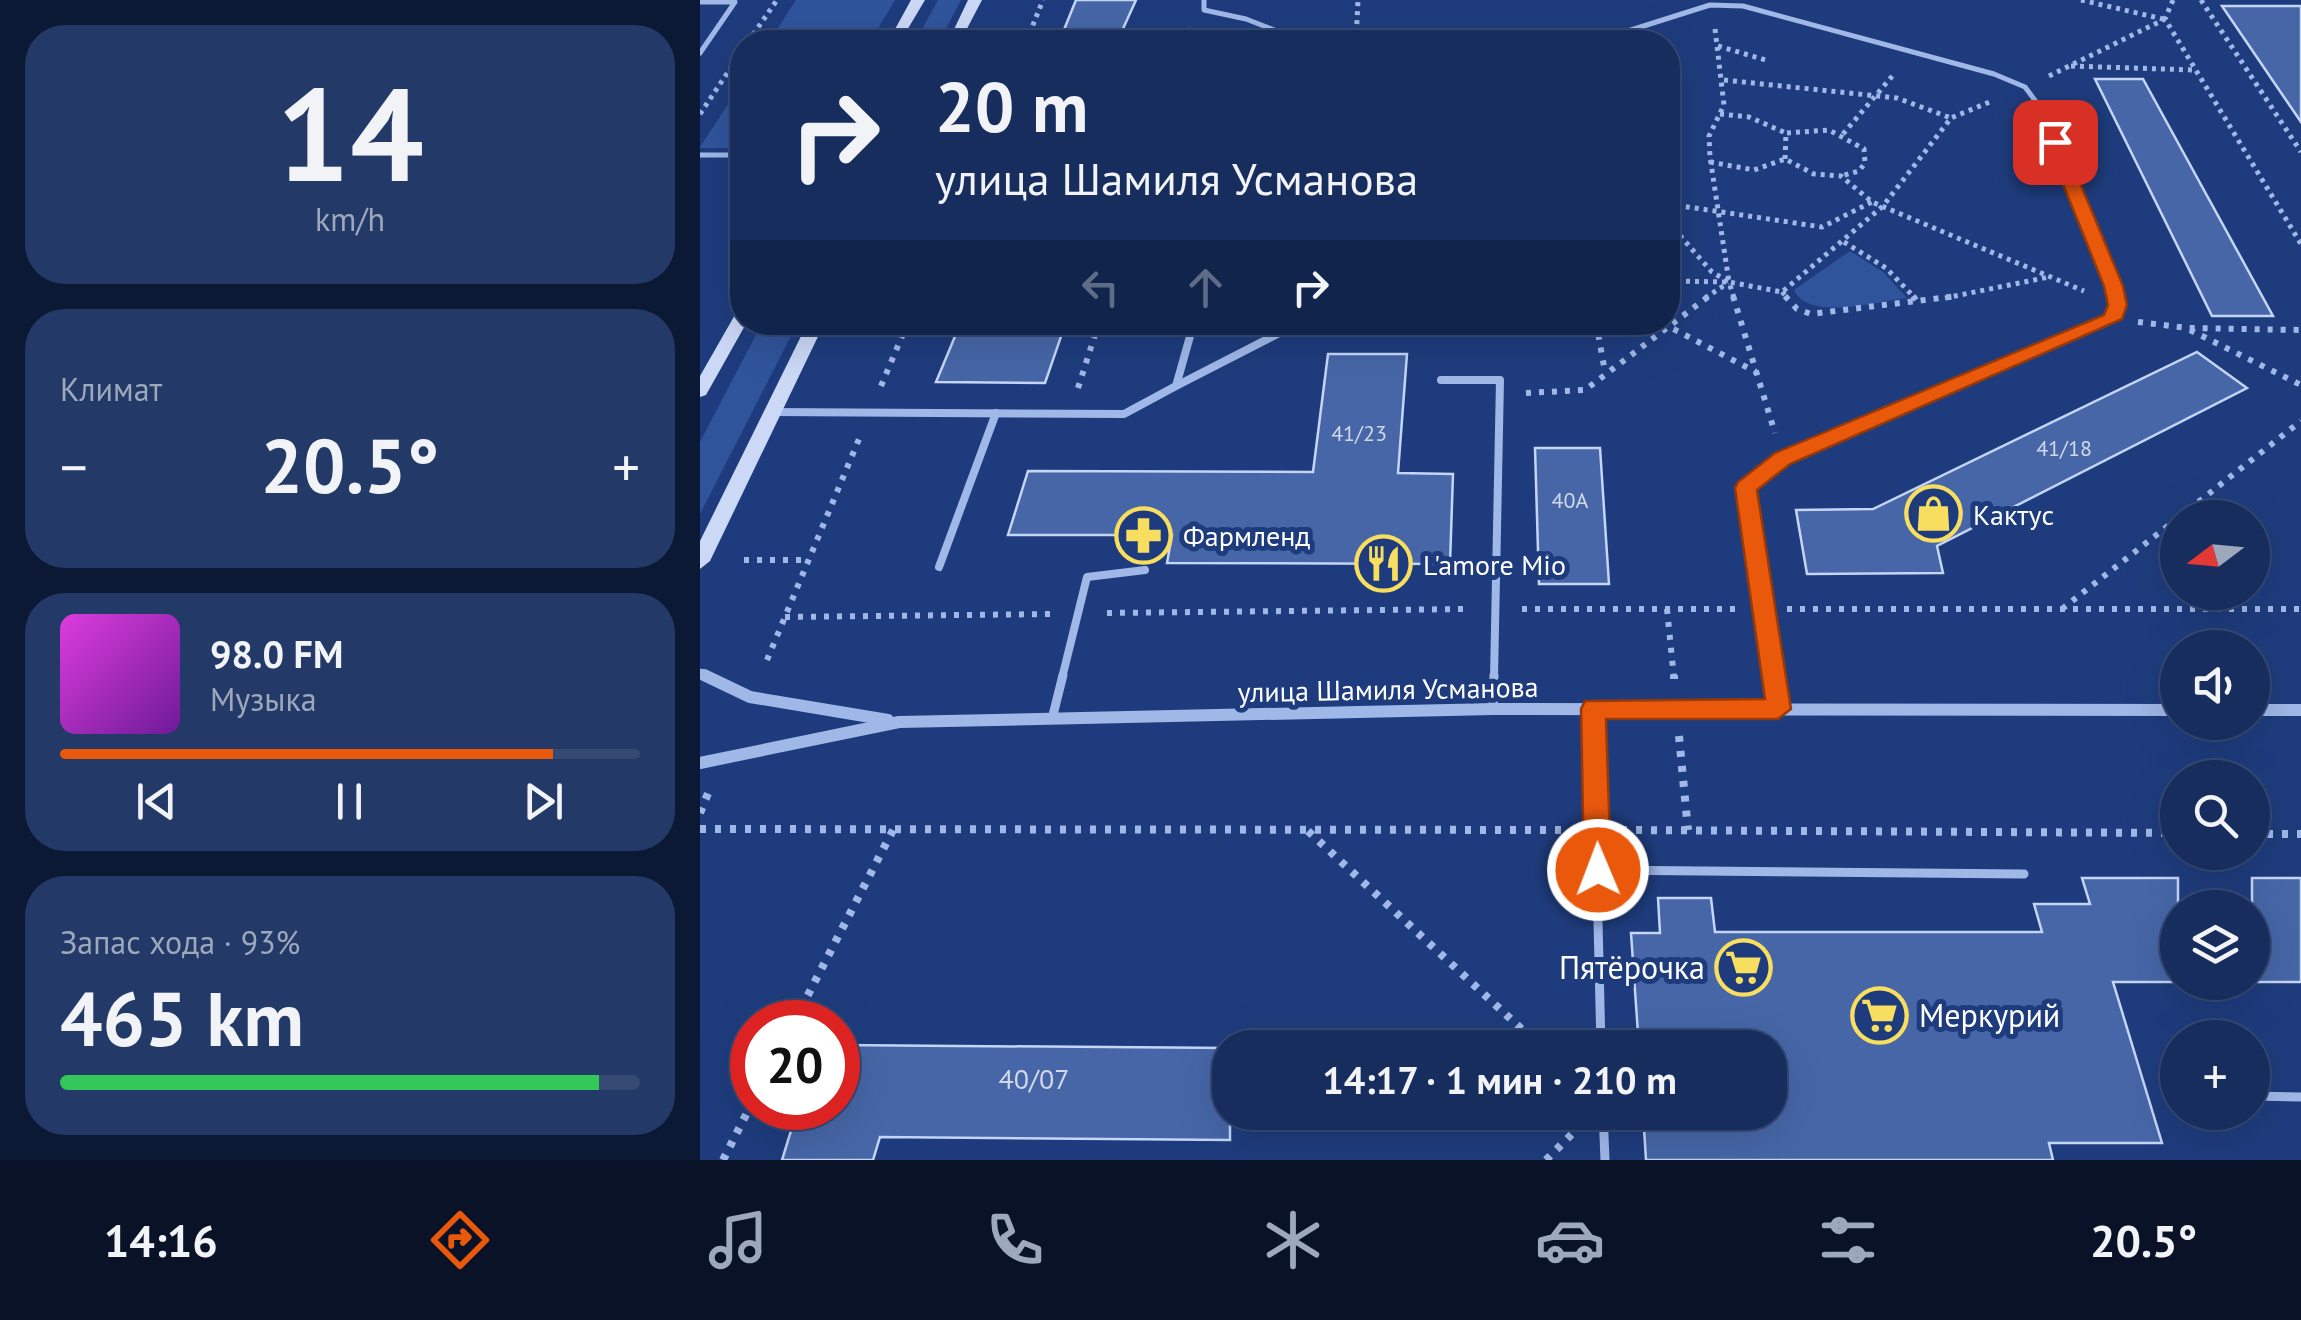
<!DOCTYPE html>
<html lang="ru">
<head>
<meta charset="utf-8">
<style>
	:root { --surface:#162d5e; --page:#233967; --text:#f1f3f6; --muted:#9ea8bc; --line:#354973; --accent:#ea580c }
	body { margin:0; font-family:"PT Sans",sans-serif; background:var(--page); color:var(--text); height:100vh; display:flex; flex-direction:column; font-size:38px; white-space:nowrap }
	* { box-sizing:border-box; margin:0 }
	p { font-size:32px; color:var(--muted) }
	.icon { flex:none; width:55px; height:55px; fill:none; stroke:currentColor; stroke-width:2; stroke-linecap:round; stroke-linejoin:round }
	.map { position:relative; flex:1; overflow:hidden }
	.sheet { display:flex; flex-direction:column; gap:25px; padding:25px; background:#0c1934; width:700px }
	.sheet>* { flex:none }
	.hud { position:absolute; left:30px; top:30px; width:950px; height:305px; border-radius:40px; box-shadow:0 10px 40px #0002,0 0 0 2px var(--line); background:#162d5e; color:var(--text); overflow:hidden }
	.needle { width:65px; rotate:254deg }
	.buttons { position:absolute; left:1460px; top:500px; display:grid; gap:20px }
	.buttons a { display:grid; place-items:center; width:110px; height:110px; border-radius:50%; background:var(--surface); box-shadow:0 10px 40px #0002,0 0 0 2px var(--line); font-size:50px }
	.speed { position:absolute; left:30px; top:1000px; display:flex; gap:20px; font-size:50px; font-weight:700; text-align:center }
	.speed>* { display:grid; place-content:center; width:130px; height:130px; border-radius:50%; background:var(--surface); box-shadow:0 10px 40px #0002,0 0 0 2px var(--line); line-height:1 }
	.speed .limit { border:15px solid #d22; background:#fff; color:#111 }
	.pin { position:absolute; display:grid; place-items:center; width:85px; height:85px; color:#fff; margin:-42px; border-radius:20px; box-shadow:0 5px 15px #0006 }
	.me { position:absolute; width:110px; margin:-55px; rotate:359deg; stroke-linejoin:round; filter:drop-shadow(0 0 8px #0008) }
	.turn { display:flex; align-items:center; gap:35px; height:210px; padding:0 40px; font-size:45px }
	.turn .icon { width:130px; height:130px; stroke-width:2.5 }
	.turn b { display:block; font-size:70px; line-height:85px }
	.lanes { display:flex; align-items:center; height:95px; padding:0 40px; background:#0003; justify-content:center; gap:50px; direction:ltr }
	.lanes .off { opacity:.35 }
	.big { font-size:75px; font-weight:700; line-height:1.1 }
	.sheet .tile { flex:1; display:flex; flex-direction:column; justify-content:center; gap:15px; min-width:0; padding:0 35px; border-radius:40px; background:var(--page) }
	.sheet .dial { align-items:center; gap:0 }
	.dial b { font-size:130px; line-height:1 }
	.song { display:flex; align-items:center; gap:30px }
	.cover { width:120px; height:120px; border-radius:15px; background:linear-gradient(135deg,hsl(300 70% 55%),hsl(280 70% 35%)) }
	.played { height:10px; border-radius:5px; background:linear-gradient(90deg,var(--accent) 85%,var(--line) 85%) }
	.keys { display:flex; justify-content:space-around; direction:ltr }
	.heat { display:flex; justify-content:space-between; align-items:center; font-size:55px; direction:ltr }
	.charge { height:15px; border-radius:8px; background:linear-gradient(90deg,#34c759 93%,var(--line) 0) }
	.trip { position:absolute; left:512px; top:1030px; width:575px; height:100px; border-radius:40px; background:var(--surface); box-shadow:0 10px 40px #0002,0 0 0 2px var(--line); font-weight:700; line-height:100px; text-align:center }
	.menu { display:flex; height:160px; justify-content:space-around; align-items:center; background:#091226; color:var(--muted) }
	.menu .icon { width:70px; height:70px }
	.menu .on { color:var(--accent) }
	.menu b { font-size:45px; color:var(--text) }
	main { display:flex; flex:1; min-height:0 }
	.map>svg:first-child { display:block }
	.green { fill:#30549c }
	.building { fill:#4666a7; stroke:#c4d5f6; stroke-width:2.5 }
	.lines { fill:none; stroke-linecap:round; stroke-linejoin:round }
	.path-far2 { stroke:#a0b8e8; stroke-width:5; stroke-dasharray:4 5; stroke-linecap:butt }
	.path-far1 { stroke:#a0b8e8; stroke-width:6; stroke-dasharray:5 8; stroke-linecap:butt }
	.path { stroke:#a0b8e8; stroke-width:8; stroke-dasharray:6 9; stroke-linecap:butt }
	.lane-far2 { stroke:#a0b8e8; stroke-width:5 }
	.lane-far1 { stroke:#a0b8e8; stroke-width:8 }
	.lane { stroke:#a0b8e8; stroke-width:9 }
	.street-far1 { stroke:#a0b8e8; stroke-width:9 }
	.street { stroke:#a0b8e8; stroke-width:12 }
	.secondary { fill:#cbd8f6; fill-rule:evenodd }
	.route { fill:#ea580c; stroke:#983908; stroke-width:2.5 }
	.labels { text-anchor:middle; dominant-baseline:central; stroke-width:10; stroke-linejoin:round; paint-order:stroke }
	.number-label { font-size:22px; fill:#d1d9e9 }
	.poi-label { font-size:28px; fill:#fff; stroke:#1e3c7d; text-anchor:start }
	.street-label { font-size:28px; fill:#fff; stroke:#1e3c7d }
	.near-number-label { font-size:28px; fill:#d1d9e9 }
	.near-poi-label { font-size:32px; fill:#fff; stroke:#1e3c7d; text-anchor:end }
</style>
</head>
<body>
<main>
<section class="sheet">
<div class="tile dial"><b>14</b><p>km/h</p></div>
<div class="tile"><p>Климат</p>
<div class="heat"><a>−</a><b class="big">20.5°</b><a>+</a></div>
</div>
<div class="tile">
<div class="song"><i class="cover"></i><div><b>98.0 FM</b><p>Музыка</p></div></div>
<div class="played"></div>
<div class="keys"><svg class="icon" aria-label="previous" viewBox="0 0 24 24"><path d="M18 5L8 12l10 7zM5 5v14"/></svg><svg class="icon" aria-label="pause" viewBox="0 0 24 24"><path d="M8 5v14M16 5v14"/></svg><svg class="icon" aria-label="next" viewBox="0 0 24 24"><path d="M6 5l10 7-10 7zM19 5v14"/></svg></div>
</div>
<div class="tile"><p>Запас хода · 93%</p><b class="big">465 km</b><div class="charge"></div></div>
</section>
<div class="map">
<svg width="1601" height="1160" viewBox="0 0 1601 1160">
	<rect width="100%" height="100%" fill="#1e3c7d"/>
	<g class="green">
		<polygon points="96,0 195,0 170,42 69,42"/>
		<polygon points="238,0 261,0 239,42 215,42"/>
		<polygon points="42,83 42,148 0,148 0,147"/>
		<path d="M 1150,251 L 1183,272 L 1207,298 C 1178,301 1109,322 1094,290 Z"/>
		<polygon points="69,323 96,326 0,514 0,442 59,329"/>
	</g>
	<g class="building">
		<polygon points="376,0 436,0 417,42 359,42"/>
		<polygon points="1522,6 1601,6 1601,122"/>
		<polygon points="1395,79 1443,79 1573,316 1512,316"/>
		<polygon points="261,322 366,322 345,383 236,382"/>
		<polygon points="1497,352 1547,388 1237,546 1243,573 1107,574 1096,510 1173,509"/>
		<polygon points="628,354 707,354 698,473 753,474 750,564 467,563 472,535 308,535 328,471 613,472"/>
		<polygon points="835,448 900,448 909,584 839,584"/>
		<polygon points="1382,878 1478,878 1478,982 1413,982 1462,1143 1349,1143 1353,1160 946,1160 943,1112 1070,1112 1070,1048 939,1048 931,933 960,933 958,898 1011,898 1015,932 1342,932 1334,904 1390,904"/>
		<rect x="1552" y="878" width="49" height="104"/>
		<polygon points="138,1045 530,1048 530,1140 180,1137 173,1160 82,1160 98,1108 138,1108"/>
	</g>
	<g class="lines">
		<g class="path-far2">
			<polyline points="1381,0 1463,19"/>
			<polyline points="1473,0 1465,19 1601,244"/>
			<polyline points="1501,0 1601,152"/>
			<polyline points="1015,29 1024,105 1009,136 1010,157 1029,282"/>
			<polyline points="48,42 77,0"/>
			<polyline points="326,42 343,0"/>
			<polyline points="480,42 490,27"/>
			<polyline points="656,42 658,0"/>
			<polyline points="1018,46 1069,61"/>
			<polyline points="1371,66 1494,70"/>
			<polyline points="1349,76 1465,19"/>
			<polyline points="1024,80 1197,98 1251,118"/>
			<polyline points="0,114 42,51"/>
			<polyline points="1020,114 1049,117 1086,133"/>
			<polyline points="1143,134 1194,74"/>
			<polyline points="1085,159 1086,133 1129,130 1164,149 1165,163 1159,171 1141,176"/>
			<polyline points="1010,162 1054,170 1085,159 1114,174 1141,176 1172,202 1384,291"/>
			<polyline points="968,204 1122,227 1172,202"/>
			<polyline points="968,222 1012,272 1029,282 1034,298"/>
			<polyline points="1144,242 1186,268 1215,298"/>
			<polyline points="968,281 1029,282 1082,292 1183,206 1251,118 1292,101"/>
			<polyline points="1082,292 1088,298"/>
			<polyline points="1005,298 1028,283"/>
			<polyline points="1245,298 1349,277"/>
		</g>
		<g class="path-far1">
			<polyline points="1033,296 1075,433"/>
			<polyline points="1085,296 1097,309 1111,314 1257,296"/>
			<polyline points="1213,296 1218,303"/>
			<polyline points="896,322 905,372"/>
			<polyline points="1438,322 1488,328 1601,330"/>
			<polyline points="962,323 1056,372"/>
			<polyline points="1490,330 1601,385"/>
			<polyline points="181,386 208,322"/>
			<polyline points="378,388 399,322"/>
			<polyline points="826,393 885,390 1009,296"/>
			<polyline points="1478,518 1601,421"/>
			<polyline points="44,560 109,560"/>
			<polyline points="822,609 1039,609"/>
			<polyline points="967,609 974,678"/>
			<polyline points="1087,609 1601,609"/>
			<polyline points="1362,609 1478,518"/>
			<polyline points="407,613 769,609"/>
			<polyline points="85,617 354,614"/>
			<polyline points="67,660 159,439"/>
		</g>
		<g class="path">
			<polyline points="974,675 974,679"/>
			<polyline points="979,736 988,830"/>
			<polyline points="0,813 9,791"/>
			<polyline points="0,829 869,830"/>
			<polyline points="921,830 1478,833"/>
			<polyline points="608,831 842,1048"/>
			<polyline points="1552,834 1601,834"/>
			<polyline points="94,1022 193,830"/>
			<polyline points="23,1160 52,1103"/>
			<polyline points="846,1160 877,1129"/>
		</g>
		<g class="lane-far2">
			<polyline points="504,0 504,10 546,19 605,42"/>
			<polyline points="0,2 35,2 0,53"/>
			<polyline points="893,42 1010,5 1043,6 1294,74 1325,87 1340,107 1416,298"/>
			<polyline points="0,155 42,155"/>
		</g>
		<g class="lane-far1">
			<polyline points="741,380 800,380 794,678"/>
			<polyline points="476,386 601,322"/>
			<polyline points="72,412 424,414 476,386 494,322"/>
			<polyline points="239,567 296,413"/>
			<polyline points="362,678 387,577 445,570"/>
			<polyline points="1073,678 1046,488 1082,458 1412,319 1415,296"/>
		</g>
		<g class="lane">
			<polyline points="1073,675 1078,709"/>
			<polyline points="793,709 794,675"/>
			<polyline points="893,709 901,1048"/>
			<polyline points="352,719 363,675"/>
			<polyline points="898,870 1324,874"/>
			<polyline points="1552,1096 1601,1097"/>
			<polyline points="903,1112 905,1160"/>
		</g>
		<polyline class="street-far1" points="0,673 10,678"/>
		<g class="street">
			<polyline points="4,675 50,697 188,720"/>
			<polyline points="1552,710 1601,710"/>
			<polyline points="0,763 199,722 793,709 1478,710"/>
		</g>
		<g class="secondary">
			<polygon points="211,0 225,0 200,42 188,42"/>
			<polygon points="268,0 282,0 260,42 248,42"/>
			<polygon points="42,311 42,322 47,322 6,395 0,397 0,376 36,313"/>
			<polygon points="108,322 125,322 10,561 0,569 0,541"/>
		</g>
	</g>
	<polygon class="route" points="1355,137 1363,142 1423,286 1427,305 1422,319 1090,464 1057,490 1091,709 1078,719 906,719 911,870 907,879 898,882 888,879 884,870 881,709 885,701 1065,699 1035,488 1038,482 1075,453 1404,315 1408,305 1404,286 1346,142"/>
	<defs>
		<symbol id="shop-ring" viewBox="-11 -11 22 22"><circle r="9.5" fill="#1e3c7d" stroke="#f7de5f" stroke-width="1.5"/><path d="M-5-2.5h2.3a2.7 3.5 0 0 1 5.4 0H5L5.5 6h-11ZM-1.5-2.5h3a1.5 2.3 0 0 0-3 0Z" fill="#f7de5f"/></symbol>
		<symbol id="pharmacy-ring" viewBox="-11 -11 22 22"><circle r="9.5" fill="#1e3c7d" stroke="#f7de5f" stroke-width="1.5"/><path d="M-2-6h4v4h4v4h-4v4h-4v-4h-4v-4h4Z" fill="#f7de5f"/></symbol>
		<symbol id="restaurant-ring" viewBox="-11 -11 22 22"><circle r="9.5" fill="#1e3c7d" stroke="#f7de5f" stroke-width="1.5"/><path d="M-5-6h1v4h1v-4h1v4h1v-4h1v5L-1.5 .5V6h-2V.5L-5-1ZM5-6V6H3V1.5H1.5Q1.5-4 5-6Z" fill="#f7de5f"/></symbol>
		<symbol id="supermarket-ring" viewBox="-11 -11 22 22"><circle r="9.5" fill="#1e3c7d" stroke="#f7de5f" stroke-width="1.5"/><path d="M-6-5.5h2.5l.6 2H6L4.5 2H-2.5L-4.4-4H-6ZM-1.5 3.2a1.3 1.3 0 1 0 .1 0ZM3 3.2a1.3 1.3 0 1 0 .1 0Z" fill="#f7de5f"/></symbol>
	</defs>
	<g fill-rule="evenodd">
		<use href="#shop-ring" x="1202" y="482" width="63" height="63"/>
		<use href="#pharmacy-ring" x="412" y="504" width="63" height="63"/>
		<use href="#restaurant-ring" x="652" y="532" width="63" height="63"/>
		<use href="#supermarket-ring" x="1012" y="936" width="63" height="63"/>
		<use href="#supermarket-ring" x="1148" y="984" width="63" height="63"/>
	</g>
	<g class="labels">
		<g class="number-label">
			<text x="659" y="433">41/23</text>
			<text x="1364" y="448">41/18</text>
			<text x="870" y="500">40А</text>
		</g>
		<g class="poi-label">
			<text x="1273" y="514">Кактус</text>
			<text x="483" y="535">Фармленд</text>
			<text x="723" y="564">L'amore Mio</text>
		</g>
		<g class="street-label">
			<text transform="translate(688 689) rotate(-1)">улица Шамиля Усманова</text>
		</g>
		<g class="near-number-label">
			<text x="334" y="1078">40/07</text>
		</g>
		<g class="near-poi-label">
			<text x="1005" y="967">Пятёрочка</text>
			<text x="1219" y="1015" text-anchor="start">Меркурий</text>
		</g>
	</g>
</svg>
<div class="buttons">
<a><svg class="needle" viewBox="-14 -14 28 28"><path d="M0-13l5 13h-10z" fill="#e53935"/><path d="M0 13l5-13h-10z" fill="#9ea8bc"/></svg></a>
<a><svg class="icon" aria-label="sound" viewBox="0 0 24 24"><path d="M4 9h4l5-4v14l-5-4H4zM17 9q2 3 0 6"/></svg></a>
<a><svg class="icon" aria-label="search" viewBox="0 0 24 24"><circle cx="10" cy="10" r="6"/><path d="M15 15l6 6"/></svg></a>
<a><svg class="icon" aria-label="layers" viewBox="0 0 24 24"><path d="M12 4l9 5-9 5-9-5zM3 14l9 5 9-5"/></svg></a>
<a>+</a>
</div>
<div class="speed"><div class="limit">20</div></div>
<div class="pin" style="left:1355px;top:142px;background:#d93025"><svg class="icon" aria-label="arrive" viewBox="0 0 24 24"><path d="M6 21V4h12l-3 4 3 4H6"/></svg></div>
<svg class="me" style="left:898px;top:870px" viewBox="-20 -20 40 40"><circle r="17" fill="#ea580c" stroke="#fff" stroke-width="3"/><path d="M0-11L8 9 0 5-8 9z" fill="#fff"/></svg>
<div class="trip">14:17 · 1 мин · 210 m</div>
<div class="hud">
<div class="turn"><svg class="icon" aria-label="right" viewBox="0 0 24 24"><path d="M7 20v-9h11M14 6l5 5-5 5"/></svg><div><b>20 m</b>улица Шамиля Усманова</div></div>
<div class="lanes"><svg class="icon off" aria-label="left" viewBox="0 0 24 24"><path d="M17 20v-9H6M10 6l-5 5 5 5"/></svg><svg class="icon off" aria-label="ahead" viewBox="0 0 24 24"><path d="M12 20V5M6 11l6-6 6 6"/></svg><svg class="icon" aria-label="right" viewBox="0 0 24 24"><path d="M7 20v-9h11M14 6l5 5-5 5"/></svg></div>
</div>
</div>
</main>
<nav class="menu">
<b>14:16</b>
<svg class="icon on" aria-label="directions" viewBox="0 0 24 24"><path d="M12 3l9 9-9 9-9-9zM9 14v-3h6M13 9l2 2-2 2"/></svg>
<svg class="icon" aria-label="music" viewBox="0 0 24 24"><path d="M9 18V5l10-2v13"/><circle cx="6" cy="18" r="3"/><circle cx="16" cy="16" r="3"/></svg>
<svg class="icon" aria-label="phone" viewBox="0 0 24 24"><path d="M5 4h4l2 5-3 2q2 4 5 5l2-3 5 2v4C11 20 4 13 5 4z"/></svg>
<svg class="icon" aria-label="climate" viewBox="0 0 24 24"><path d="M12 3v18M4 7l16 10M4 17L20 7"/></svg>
<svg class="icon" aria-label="car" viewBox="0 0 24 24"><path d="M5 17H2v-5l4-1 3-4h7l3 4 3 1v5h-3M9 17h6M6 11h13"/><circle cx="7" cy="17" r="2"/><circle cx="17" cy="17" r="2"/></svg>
<svg class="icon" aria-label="filters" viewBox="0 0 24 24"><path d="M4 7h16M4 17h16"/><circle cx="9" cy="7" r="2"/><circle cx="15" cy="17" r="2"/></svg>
<b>20.5°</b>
</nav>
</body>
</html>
